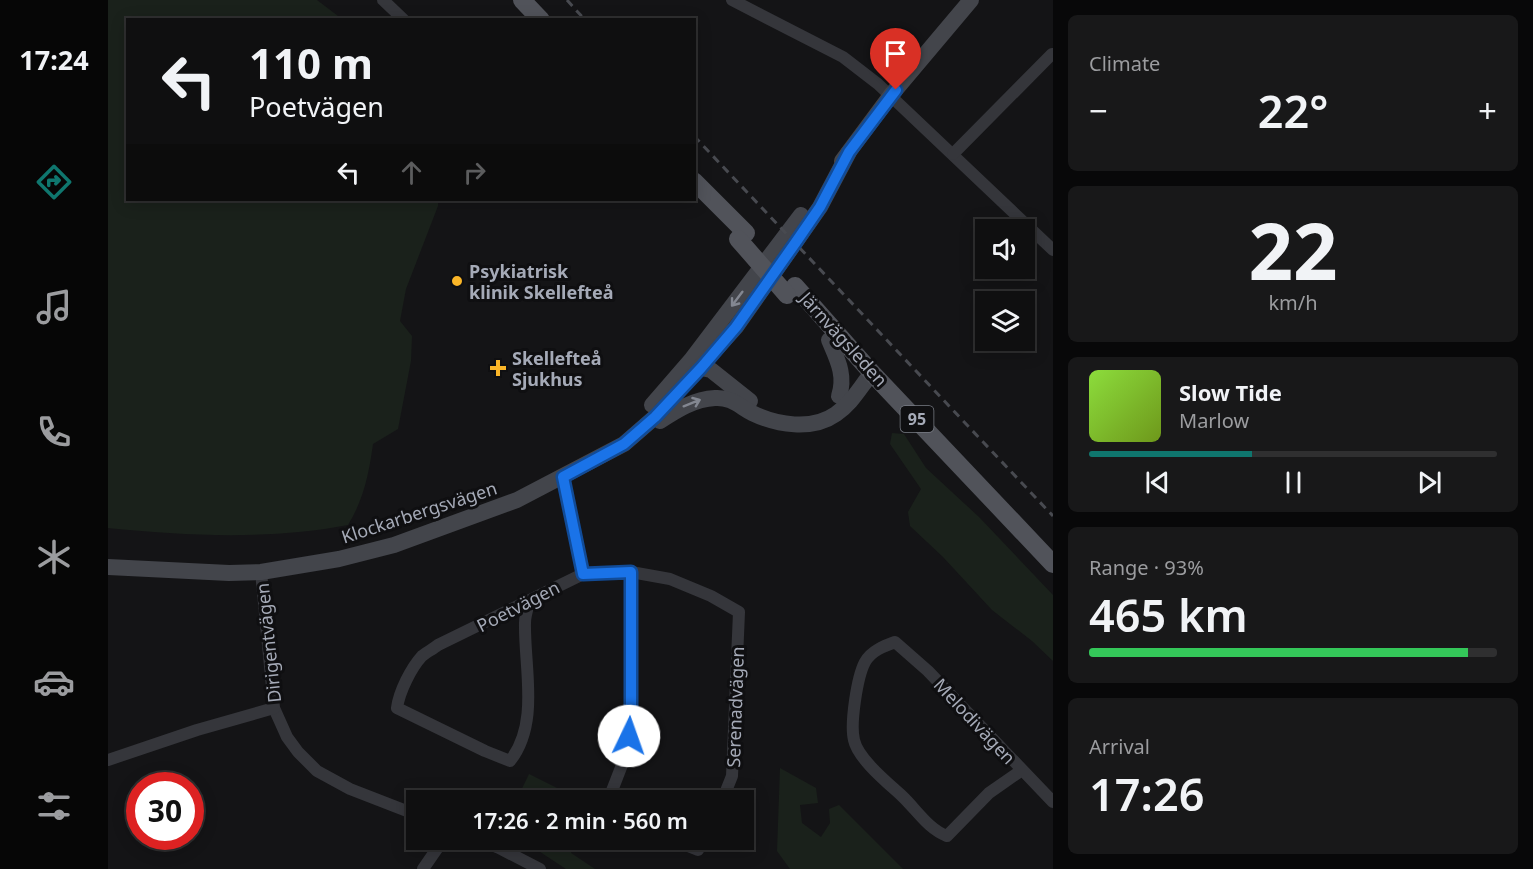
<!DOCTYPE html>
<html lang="en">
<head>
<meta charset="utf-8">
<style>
	:root { --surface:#0f0f10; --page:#181819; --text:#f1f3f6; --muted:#9b9c9f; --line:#2f2f30; --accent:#0f766e }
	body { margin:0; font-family:"Noto Sans",sans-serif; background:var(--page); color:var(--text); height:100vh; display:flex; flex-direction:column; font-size:22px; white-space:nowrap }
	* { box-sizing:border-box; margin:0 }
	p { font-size:20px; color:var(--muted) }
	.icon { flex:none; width:33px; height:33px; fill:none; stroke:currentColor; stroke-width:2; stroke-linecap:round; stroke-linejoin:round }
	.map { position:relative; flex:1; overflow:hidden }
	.sheet { display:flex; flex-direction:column; gap:15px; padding:15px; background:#080809; width:480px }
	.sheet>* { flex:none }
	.guide { position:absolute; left:18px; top:18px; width:570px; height:183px; border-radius:0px; box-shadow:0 3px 15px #0003,0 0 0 2px var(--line); background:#0f0f10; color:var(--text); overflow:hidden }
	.controls { position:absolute; left:867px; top:219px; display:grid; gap:12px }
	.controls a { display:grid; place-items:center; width:60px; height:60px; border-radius:0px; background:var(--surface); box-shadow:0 3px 15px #0003,0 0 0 2px var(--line); font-size:30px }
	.speed { position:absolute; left:18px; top:772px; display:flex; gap:12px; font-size:30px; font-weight:700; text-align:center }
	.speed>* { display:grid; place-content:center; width:78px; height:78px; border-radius:50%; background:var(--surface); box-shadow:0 3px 15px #0003,0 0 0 2px var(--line); line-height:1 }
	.speed .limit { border:9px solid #d22; background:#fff; color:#111 }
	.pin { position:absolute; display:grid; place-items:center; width:51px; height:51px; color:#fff; margin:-62px -26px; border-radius:50% 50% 50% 0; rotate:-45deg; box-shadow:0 0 6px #0007 }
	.pin .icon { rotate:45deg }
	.me { position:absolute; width:66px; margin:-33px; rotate:3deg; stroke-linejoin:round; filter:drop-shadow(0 0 4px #0008) }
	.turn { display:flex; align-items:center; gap:21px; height:126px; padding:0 24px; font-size:27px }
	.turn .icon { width:78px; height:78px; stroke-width:2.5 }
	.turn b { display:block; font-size:42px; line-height:51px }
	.lanes { display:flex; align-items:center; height:57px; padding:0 24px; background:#0003; justify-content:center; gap:30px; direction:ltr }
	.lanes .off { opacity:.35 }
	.big { font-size:45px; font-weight:600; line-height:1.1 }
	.sheet .tile { flex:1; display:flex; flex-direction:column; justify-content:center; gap:9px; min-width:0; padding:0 21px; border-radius:9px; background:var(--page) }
	.sheet .dial { align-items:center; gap:0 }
	.dial b { font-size:78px; line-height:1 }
	.song { display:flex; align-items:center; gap:18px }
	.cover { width:72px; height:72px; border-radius:9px; background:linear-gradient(135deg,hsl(90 70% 55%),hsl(80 70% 35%)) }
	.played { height:6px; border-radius:3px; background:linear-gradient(90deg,var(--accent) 40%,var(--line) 40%) }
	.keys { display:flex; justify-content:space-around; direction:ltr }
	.heat { display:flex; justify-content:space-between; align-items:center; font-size:33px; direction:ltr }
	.charge { height:9px; border-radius:4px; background:linear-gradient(90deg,#34c759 93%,var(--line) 0) }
	.trip { position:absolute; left:298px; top:790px; width:348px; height:60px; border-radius:0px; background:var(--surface); box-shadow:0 3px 15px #0003,0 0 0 2px var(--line); font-weight:600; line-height:60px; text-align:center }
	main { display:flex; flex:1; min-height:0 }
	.tab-bar { display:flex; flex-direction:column; width:108px; justify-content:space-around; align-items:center; background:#060606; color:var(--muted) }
	.tab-bar .icon { width:42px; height:42px }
	.tab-bar .active { color:var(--accent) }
	.tab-bar b { font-size:27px; color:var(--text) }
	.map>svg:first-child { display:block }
	.green { fill:#1a211b }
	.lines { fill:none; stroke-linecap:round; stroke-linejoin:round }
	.street { stroke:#35363b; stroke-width:12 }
	.secondary { stroke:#43454b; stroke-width:16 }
	.primary { stroke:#51535a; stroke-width:18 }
	.rail { stroke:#484a50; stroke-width:3; stroke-dasharray:8 6; stroke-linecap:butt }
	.primary-bridge { stroke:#51535a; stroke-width:18 }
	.oneway { stroke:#838791 }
	.route-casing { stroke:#114b97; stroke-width:15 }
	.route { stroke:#1a73e8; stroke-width:10 }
	.poi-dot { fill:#fbb628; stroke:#0f0f11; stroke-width:2 }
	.labels { text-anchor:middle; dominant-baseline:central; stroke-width:6; stroke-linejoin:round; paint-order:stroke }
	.shield { fill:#0f0f11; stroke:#787c85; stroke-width:1.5 }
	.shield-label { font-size:16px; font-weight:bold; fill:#a5aab7 }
	.poi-label { font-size:18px; font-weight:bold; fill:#a5aab7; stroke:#0f0f11; text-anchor:start }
	.street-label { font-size:18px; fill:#a5aab7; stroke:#0f0f11 }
</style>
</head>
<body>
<main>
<nav class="tab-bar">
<b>17:24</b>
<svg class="icon active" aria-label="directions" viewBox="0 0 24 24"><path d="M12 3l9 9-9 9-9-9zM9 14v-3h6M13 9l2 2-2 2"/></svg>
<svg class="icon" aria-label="music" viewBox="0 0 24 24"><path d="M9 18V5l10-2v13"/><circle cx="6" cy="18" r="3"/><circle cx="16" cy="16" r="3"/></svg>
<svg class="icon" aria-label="phone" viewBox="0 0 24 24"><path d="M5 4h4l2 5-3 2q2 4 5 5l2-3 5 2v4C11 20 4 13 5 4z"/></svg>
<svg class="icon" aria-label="climate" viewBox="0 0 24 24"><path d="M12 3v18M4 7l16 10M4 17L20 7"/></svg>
<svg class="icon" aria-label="car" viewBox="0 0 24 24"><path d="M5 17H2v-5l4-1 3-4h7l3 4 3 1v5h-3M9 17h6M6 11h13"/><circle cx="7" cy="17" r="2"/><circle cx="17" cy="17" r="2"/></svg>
<svg class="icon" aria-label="filters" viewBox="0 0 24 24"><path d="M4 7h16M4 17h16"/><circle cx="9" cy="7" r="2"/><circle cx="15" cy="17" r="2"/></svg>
</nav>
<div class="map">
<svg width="945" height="869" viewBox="0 0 945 869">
	<rect width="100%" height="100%" fill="#141416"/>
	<g class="green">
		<path d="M 0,0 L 209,0 L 234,19 L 20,20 L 20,200 L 330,200 L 330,206 L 298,289 L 292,321 L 304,336 L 303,361 L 290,429 L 265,444 C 261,473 256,499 240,525 C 162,540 79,536 0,528 Z"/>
		<polygon points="784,433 796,434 818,468 871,517 945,595 945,661 924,641 884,610 835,557 802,526 800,512 813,489 782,444"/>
		<polygon points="672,768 708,788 710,803 692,805 694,823 713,837 722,823 721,809 731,805 795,869 682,869 669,851"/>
		<polygon points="421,774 475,801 408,801"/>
		<polygon points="414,840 469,840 463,853 487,869 458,869"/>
	</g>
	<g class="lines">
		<g class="street">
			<polyline points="275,0 296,20"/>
			<polyline points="624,0 735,57 770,84 945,250"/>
			<polyline points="845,154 944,54 945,55"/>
			<polyline points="455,477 475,574"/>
			<polyline points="153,572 166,708 179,737 190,752 209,771 242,789 309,815"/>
			<path d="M 422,600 C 420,607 417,615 417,623 C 416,667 432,723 402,761 L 377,751 L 289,708 C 291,692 303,668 314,656 C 319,652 325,649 330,645 L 475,574 L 523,572 L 562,579 L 603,596 L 631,612 L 624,776 L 614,801"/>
			<polyline points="0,760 89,730 166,708"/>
			<path d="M 914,770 L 881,793 L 839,836 C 820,829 808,809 794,796 C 780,783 750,759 746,740 C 742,724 749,677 757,662 C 763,651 776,646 787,642 L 820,671 L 945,802"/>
			<polyline points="500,801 519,752 523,720 523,572"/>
			<polyline points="372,840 391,848 432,869"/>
			<polyline points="565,840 590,850 595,840"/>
			<polyline points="315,869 335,840"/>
		</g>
		<g class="secondary">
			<polyline points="734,161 783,95 863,0"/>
			<path d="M 721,340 C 729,359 738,375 731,396"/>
			<polyline points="593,368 603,370 642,401"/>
			<polyline points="544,405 583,360 693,215"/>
			<path d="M 552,421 C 569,410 586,399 607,398 C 623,397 631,406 644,413 C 669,425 704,431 728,414 C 745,402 752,387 764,373"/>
			<polyline points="0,567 121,573 153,572 231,559 286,545 409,500 516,444 547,417 628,327 712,207 741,152"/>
		</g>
		<g class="primary">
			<polyline points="414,0 433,20"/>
			<polyline points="586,181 638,233"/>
			<polyline points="687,286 764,373 945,564"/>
		</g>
		<g class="rail">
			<polyline points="459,0 477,20"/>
			<polyline points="586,136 945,516"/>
		</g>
		<polyline class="primary-bridge" points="630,239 679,295"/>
	</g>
	<defs><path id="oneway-shaft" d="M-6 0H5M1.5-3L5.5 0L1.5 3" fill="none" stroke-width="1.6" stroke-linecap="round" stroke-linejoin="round" transform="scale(1.5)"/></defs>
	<g class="oneway">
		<use href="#oneway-shaft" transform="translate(629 299) rotate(127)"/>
		<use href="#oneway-shaft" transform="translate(584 403) rotate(-22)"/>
	</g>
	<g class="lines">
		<defs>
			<polyline id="route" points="521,736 523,720 523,572 475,574 455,477 516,444 547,417 593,368 628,327 688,242 712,207 741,152 788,90"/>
		</defs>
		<use href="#route" class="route-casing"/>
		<use href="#route" class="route"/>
	</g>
	<g class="poi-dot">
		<circle cx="349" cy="281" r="6"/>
		<path d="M387 359h6v6h6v6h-6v6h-6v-6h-6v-6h6z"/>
	</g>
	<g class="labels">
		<rect class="shield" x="792.5" y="406" width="33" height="26" rx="4.5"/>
		<g class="shield-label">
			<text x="809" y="419">95</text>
		</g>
		<g class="poi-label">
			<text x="361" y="271">Psykiatrisk<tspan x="361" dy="21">klinik Skellefteå</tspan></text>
			<text x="404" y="358">Skellefteå<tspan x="404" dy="21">Sjukhus</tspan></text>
		</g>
		<g class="street-label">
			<text transform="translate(736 339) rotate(48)">Järnvägsleden</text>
			<text transform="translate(311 512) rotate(-18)">Klockarbergsvägen</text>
			<text transform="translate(410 606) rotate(-27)">Poetvägen</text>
			<text transform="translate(160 643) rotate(-96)">Dirigentvägen</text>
			<text transform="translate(627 707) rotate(-88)">Serenadvägen</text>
			<text transform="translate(867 721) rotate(47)">Melodivägen</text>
		</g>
	</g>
</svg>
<div class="controls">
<a><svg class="icon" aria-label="sound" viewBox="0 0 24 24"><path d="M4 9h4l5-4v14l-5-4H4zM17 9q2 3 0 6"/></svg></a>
<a><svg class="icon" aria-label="layers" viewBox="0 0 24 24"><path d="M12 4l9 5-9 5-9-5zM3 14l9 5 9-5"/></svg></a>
</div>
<div class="speed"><div class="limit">30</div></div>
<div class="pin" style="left:788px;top:90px;background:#d93025"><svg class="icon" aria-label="arrive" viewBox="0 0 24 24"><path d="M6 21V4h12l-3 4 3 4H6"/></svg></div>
<svg class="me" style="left:521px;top:736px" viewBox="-20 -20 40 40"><circle r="19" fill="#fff"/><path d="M0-13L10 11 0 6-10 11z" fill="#1a73e8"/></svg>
<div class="trip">17:26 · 2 min · 560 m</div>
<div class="guide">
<div class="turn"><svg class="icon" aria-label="left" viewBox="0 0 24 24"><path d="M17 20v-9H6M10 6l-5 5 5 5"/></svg><div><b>110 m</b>Poetvägen</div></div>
<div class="lanes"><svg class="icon" aria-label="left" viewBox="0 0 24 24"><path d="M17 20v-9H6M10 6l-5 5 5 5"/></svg><svg class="icon off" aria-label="ahead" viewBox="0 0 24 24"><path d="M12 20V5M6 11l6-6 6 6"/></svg><svg class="icon off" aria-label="right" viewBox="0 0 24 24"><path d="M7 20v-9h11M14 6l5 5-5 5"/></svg></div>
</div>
</div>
<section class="sheet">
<div class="tile"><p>Climate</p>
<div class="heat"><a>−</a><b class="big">22°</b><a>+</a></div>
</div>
<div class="tile dial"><b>22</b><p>km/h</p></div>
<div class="tile">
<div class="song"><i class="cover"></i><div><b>Slow Tide</b><p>Marlow</p></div></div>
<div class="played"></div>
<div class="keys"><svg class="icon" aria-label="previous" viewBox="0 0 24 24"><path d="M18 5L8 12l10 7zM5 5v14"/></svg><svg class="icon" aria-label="pause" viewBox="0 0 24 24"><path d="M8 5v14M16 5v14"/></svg><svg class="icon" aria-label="next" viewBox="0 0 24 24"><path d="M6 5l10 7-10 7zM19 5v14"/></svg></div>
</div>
<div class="tile"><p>Range · 93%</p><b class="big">465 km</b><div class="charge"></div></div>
<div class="tile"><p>Arrival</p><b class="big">17:26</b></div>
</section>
</main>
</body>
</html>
